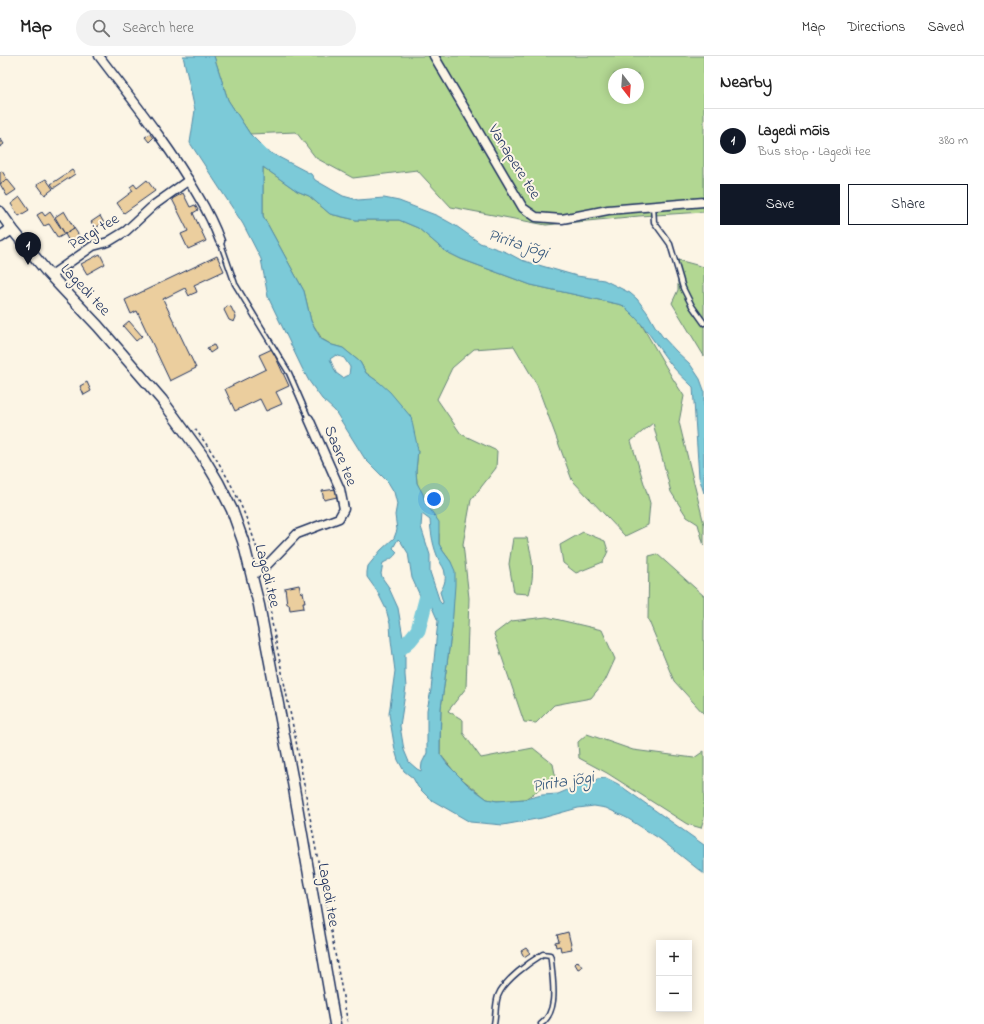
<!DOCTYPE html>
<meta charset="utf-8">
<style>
:root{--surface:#fff;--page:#f2f2f2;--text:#222;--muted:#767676;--line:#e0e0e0;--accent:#111827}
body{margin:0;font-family:"Indie Flower",sans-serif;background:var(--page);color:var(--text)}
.controls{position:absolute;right:12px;bottom:12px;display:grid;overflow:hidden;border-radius:0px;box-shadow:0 2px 10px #0003}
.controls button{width:36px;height:36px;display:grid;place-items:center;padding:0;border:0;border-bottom:1px solid var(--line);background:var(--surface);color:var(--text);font:20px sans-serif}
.compass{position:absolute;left:608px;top:12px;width:36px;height:36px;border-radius:50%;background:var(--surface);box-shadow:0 2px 10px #0003;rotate:163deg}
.you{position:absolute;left:434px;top:443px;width:14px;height:14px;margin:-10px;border:3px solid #fff;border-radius:50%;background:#1a73e8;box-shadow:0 0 0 6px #1a73e833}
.badge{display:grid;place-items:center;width:26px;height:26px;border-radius:50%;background:var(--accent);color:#fff;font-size:13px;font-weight:700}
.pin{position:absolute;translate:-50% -33px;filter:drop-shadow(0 1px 2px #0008)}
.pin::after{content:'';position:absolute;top:21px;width:14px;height:12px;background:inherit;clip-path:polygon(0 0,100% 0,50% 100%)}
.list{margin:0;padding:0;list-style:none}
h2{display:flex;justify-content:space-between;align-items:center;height:52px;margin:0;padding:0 16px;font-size:17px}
h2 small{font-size:13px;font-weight:400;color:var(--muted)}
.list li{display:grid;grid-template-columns:26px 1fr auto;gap:12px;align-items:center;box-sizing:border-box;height:64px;padding:0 16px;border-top:1px solid var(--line)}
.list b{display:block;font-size:15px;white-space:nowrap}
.list p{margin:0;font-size:13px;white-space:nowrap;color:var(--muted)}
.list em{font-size:13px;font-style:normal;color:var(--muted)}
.actions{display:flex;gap:8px;padding:12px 16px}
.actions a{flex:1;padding:9px 0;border:1px solid var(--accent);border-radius:0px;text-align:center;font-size:14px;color:var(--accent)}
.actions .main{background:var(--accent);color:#fff}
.icon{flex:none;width:22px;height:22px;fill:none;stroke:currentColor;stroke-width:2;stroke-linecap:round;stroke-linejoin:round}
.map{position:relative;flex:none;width:704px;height:968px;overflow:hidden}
header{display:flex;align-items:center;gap:24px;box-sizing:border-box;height:56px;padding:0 20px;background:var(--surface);border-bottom:1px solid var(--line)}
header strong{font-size:19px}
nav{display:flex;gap:22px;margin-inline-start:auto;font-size:14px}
.search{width:280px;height:36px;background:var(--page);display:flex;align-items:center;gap:10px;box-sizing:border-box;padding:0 14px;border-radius:22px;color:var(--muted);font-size:15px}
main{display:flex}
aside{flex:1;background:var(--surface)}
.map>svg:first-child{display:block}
.green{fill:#b2d792;stroke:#668378;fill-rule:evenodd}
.water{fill:#7bcad8;stroke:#558ca7;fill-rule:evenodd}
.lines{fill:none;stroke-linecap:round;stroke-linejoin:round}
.river{stroke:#7bcad8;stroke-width:15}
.building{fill:#ebce9e;stroke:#1b2f5e}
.service-casing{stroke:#1b2f5e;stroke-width:7}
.minor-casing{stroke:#1b2f5e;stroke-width:11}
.tertiary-casing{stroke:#1b2f5e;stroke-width:13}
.path{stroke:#1b2f5e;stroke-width:1.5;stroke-dasharray:3 3;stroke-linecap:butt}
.service{stroke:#fcf5e5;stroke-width:4}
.minor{stroke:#fcf5e5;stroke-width:8}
.tertiary{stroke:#fcf5e5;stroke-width:10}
.labels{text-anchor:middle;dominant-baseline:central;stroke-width:4;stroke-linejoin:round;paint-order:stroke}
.street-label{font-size:16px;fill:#1b2f5e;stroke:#fcf5e5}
.water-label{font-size:17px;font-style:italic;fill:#33567c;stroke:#fcf5e5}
</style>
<header>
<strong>Map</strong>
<div class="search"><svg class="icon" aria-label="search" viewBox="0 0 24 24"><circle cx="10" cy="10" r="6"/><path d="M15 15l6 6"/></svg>Search here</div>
<nav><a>Map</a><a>Directions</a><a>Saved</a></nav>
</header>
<main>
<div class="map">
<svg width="704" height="968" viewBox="0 0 704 968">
<rect width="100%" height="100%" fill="#fcf5e5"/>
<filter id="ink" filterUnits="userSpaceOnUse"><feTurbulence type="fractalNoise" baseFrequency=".025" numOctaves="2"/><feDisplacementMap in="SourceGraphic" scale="8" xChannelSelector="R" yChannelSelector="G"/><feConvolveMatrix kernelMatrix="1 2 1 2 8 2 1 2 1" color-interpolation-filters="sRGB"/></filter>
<g filter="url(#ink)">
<g class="green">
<path d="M 214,0 L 704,0 L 704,156 L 639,160 L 546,169 L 451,151 L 417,114 L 353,122 L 316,102 L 296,76 L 250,78 L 228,44 ZM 614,18 L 638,18 L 638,42 L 614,42 Z"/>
<polygon points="263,111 297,135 309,140 330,158 356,164 399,164 418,172 445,195 461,203 531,229 622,249 632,257 640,266 673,323 684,340 679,366 704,468 704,490 698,468 687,461 671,436 653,367 631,385 650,447 648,469 625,480 572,424 537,329 514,290 474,293 452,312 437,343 461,378 497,395 496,412 471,444 463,488 469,542 466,632 448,655 463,664 463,677 481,702 533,692 553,708 556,723 525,743 497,745 487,743 457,719 440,698 441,652 452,571 453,551 451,506 443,495 439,488 439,478 417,427 416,415 418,394 380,327 366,317 360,306 343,292 332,289 322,283 311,265 304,235 263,160"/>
<polygon points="678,204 704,211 704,300 672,247 678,234"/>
<polygon points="583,476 605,485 608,495 603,506 576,517 563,507 560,489"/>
<path d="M 513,482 L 527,482 C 533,503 535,517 529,538 L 514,537 L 509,508 Z"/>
<polygon points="657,498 704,540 704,658 674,625 648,563 649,500"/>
<polygon points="547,561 602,574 615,603 605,625 591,642 554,649 536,667 524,666 494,578 511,565"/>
<polygon points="587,678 633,694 694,702 704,695 704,762 701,772 687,768 607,717 579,702 578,686"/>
</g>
<path class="water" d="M 183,0 L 214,0 L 228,44 L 250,78 L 267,95 L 311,118 L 315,124 L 343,140 L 358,144 L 384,142 L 399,145 L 438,160 L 456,170 L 480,187 L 506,196 L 521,204 L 577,220 L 604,224 L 630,237 L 637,243 L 647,256 L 655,270 L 662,280 L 676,295 L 690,308 L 700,323 L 704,334 L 704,437 L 699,421 L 693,331 C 686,324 679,318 673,311 C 656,290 644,266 622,249 L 531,229 L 461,203 L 445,195 L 418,172 L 399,164 L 356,164 L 330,158 L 309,140 L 297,135 L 263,111 L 263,160 L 304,235 L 311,265 L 321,283 L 332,289 L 343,292 L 360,306 L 366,317 L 380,327 L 390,336 L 411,361 L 418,394 L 416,415 L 417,427 L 423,438 L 425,446 L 439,466 L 439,488 L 443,495 L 451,506 L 455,515 L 455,529 L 452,571 L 441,652 L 440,685 L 440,698 L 447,708 L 468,729 L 487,743 L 497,745 L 525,743 L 542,739 L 558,738 L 579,729 L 591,728 L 597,723 L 606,722 L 618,728 L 704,789 L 704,818 L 660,783 L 627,762 L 606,752 L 594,750 L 578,752 L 542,762 L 503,769 L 470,766 L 430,743 L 418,731 L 413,722 L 404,715 L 398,704 L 395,694 L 389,658 L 395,615 L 391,584 L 390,568 L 386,553 L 377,535 L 367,521 L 367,516 L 368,510 L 381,494 L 394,482 L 397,474 L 395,459 L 397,448 L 394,436 L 388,426 L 365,403 L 335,355 L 322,343 L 309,325 L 302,312 L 268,241 L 261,203 L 243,168 L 190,87 L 195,54 ZM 336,299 L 344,302 L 350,311 L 349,319 L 343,322 L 336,317 L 330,303 ZM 422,458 L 430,464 C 431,478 433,491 439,504 C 441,509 445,512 445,518 C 446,524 444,530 440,536 L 443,546 L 442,548 L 440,546 L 430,516 L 430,499 L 421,471 ZM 398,483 L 401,486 L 408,497 L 412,522 L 421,542 L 431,549 L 438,565 L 431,634 L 427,654 L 427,697 L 422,707 L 421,715 L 417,713 L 409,706 L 404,694 L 400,670 L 406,631 L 405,619 L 405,593 L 398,552 L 388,530 L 383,523 L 381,518 L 383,507 C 389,504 394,502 397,496 L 393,492 Z"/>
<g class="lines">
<polyline class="river" points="402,591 410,584 418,574 428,536"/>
</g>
<g class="building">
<polygon points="150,78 153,82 149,86 145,81"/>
<polygon points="0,82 4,88 0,91"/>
<polygon points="72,114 75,118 54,132 51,128"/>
<polygon points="2,115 7,123 0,128 0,116"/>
<polygon points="7,123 16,134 7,140 0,128"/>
<polygon points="46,123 53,133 45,139 37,128"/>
<polygon points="147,124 155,135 124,157 117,147 133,135 130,131 134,128 137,132"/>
<polygon points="183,137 190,151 195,149 198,154 193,157 206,185 188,193 181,178 188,175 172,143"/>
<polygon points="20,141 29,154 19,160 11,148"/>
<polygon points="64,155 74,172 65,178 55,161"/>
<polygon points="42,156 45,160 50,156 65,178 58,182 49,168 44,170 37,159"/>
<polygon points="100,160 104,167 95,172 91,166"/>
<polygon points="74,172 82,184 72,191 65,178"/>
<polygon points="100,198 105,208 87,218 81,208"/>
<polygon points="217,200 224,215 194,229 197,236 190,239 189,240 185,232 163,243 196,312 170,325 137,255 131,258 125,244"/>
<polygon points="227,250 231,251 236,261 234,266 229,264 224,254"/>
<polygon points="129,265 142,280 136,285 123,270"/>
<polygon points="214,289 216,293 210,297 207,292"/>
<polygon points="272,293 289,330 276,336 282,348 266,355 260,343 235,355 225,333 266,313 259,299"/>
<polygon points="87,326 91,335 84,339 80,330"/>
<polygon points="336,433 337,441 324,444 322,435"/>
<polygon points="299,529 301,537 303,536 305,546 303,546 304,552 290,554 289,548 287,548 285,532"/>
<polygon points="568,876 572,893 561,895 560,890 556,891 555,886 559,885 557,879"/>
<polygon points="526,892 530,897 524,901 521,895"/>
<polygon points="578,905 582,911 578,913 575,908"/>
</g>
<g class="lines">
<g class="service-casing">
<g id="service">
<polyline points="653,150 654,166 670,188 683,232 692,250 704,267"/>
<polyline points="220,185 235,228 289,317 309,363"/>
<path d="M 494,968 C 496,959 495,949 498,940 C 504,924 530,906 543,898 L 550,899 L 551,903 C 552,923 560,954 541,968"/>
</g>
</g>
<g class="minor-casing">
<g id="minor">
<path d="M 99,0 C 133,45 169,89 197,138 C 206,153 214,168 220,185"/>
<polyline points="434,0 523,152 536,161 562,163 608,154 704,146"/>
<polyline points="50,220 93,190 108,186 126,175 154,149 189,124"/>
<polyline points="253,519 268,508 297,478 339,462 344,453 340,433 309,363"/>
</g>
</g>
<g class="tertiary-casing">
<g id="tertiary">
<polyline points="0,156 12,173 47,216 98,270 162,344 202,399 218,426 232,454 243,485 259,549 292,721 335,968"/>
<polyline points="0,181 12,173"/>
</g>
</g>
<g class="path">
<path d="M 195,373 C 227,414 246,454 260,503"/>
<polyline points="264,520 271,558"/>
<polyline points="271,562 296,685 348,968"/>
</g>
<use href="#service" class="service"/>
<use href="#minor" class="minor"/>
<use href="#tertiary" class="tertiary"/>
</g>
</g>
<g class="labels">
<g class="street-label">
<text transform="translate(514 106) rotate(58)">Vanapere tee</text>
<text transform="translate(94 176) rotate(-31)">Pargi tee</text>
<text transform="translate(85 234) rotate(47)">Lagedi tee</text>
<text transform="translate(340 400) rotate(68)">Saare tee</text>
<text transform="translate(267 520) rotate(76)">Lagedi tee</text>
<text transform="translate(328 839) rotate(80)">Lagedi tee</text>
</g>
<g class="water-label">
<text transform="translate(518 188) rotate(18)">Pirita jõgi</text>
<text transform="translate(563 726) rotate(-9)">Pirita jõgi</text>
</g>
</g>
</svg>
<div class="controls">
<button>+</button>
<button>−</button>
</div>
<svg class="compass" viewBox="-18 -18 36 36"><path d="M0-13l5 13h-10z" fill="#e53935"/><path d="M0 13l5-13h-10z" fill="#767676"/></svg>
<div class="you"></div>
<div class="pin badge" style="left:28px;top:209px">1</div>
</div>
<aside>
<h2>Nearby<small></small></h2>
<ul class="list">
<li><span class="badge">1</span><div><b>Lagedi mõis</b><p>Bus stop · Lagedi tee</p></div><em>380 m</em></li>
</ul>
<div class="actions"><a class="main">Save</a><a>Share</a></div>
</aside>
</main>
